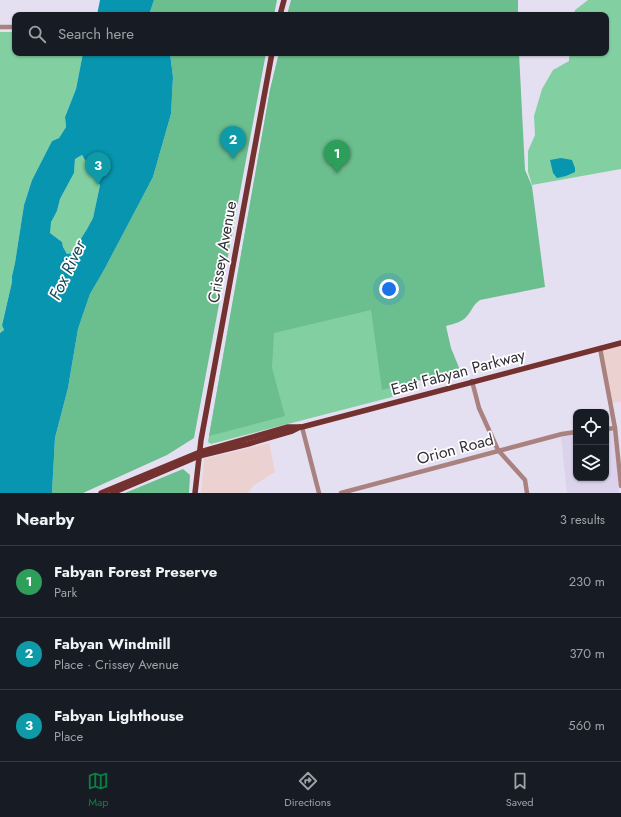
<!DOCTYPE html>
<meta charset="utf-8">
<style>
:root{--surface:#171b24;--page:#20242c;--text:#f1f3f6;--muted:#9ea1a6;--line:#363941;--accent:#0b8043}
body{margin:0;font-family:Jost,sans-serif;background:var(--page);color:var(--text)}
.controls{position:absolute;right:12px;bottom:12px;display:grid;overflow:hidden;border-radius:8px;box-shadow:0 1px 3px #0004}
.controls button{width:36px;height:36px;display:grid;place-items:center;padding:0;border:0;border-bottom:1px solid var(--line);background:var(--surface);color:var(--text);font:20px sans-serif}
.you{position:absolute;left:389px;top:289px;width:14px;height:14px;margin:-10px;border:3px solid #fff;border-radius:50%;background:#1a73e8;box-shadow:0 0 0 6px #1a73e833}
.badge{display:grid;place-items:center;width:26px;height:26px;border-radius:50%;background:var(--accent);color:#fff;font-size:13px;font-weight:700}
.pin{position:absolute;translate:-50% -33px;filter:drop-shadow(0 1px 2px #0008)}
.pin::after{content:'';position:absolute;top:21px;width:14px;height:12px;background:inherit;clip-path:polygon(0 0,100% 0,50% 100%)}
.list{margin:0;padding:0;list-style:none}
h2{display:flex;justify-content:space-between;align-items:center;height:52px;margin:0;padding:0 16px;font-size:17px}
h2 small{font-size:13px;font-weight:400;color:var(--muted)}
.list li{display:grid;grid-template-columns:26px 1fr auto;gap:12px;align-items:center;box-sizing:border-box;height:72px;padding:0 16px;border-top:1px solid var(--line)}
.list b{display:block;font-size:15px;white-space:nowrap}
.list p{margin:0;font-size:13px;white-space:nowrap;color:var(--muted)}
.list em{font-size:13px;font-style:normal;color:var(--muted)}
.icon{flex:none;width:22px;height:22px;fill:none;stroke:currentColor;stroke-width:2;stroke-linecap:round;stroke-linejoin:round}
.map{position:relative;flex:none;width:621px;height:493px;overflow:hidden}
.search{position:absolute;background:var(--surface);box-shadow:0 1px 3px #0004;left:12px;right:12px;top:12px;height:44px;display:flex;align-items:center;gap:10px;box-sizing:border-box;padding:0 14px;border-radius:8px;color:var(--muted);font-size:15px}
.sheet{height:268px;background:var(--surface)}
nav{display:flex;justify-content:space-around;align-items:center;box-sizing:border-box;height:56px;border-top:1px solid var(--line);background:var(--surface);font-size:11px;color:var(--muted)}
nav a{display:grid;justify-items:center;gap:2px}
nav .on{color:var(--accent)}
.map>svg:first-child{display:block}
.commercial{fill:#ecd1d1}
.built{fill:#dbd2ec}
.green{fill:#82d0a2}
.forest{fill:#6bbe8e}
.water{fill:#0895af;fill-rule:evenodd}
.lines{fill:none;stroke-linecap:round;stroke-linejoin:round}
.minor{stroke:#a9827f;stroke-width:4.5}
.major{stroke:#73322f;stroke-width:5.5}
.labels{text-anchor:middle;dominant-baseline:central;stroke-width:3.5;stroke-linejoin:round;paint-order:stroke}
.street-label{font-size:16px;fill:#323037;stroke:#fff}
.water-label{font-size:17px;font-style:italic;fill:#174854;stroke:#fff}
</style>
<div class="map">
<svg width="621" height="493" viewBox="0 0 621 493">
<rect width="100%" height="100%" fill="#e5dff2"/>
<g class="commercial">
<polygon points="621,344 621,402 611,403 601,348"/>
<polygon points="269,443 275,472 253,486 248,493 201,493 204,459"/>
</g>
<polygon class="built" points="614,430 619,493 567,493 561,436 576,434 576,478 606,478 606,431"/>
<g class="green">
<polygon points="588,0 621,0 621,169 532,185 528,172 528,151 535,135 534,116 542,89 553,70 569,61 569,53 606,53 606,15 574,15 575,10"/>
<polygon points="0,32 15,32 15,53 83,53 76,89 65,117 66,127 59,138 52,141 32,180 24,205 15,263 12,276 12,282 2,324 4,330 0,333"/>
<polygon points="279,53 401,263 396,396 211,444 208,442 270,90"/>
<polygon points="82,155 100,185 93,218 87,229 77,245 71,253 67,254 63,247 62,242 50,233 50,222 57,211 60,199 74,173 75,159"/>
</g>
<g class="forest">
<polygon points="154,0 277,0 274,15 171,15 168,13 167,15 149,15"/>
<polygon points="291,0 518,0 518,15 287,15"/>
<polygon points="170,53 266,53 194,438 167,455 83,493 52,493 55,438 68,388 78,329 90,294 104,270 153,177 171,114 173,77"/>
<path d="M 279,53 L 519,53 L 525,170 L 532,186 L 545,287 L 480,300 C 472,306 473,309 467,316 C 463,322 453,324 446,326 L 451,348 L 460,370 L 382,390 L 371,310 L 274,333 L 272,368 L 285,416 L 209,436 L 270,90 Z"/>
<polygon points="183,469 190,475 189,493 125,493"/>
</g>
<g class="water">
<polygon points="100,0 154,0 149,15 97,15"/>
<path d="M 83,53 L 170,53 L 173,77 L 171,114 L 153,177 L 104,270 L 90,294 L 78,329 L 68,388 L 55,438 L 52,493 L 0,493 L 0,333 L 4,330 L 2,325 L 12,282 L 12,276 L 15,263 L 24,205 L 32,180 L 52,141 L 59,138 L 66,127 L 65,117 L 76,89 ZM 82,155 L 100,185 L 93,218 L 87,229 L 77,245 L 71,253 L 67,254 L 63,247 L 62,242 L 50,233 L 51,222 L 57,211 L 60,199 L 74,173 L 75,159 Z"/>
<polygon points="561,158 572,160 575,168 575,172 566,176 557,178 553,173 550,160"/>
</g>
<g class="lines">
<g class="minor">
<polyline points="0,27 15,27"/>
<polyline points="600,348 615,428 621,486"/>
<polyline points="472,381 479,408 498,450 525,480 527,493"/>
<polyline points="302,427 319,493"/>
<polyline points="606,429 615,428"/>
<polyline points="341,493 562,434 576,432"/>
</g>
<g class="major">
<polyline points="280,15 284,0"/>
<polyline points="101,493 200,452 288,427 302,427 621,343"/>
<polyline points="112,493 199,456 248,444 292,431 300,427"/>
<polyline points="195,493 201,440 272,53"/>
</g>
</g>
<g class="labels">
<g class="street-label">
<text transform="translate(222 252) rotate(-80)">Crissey Avenue</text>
<text transform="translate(458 372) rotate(-15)">East Fabyan Parkway</text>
<text transform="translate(455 449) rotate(-15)">Orion Road</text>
</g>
<g class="water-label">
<text transform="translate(67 270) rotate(-65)">Fox River</text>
</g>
</g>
</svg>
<div class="controls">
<button><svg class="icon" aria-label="locate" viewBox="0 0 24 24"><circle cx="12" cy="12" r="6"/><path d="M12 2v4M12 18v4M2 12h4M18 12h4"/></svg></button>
<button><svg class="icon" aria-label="layers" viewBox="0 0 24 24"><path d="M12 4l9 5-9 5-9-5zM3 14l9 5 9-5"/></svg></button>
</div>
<div class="you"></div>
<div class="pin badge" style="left:337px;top:173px;background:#2e9e5b">1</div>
<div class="pin badge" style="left:233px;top:159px;background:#0f9aa8">2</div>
<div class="pin badge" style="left:98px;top:185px;background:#0f9aa8">3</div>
<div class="search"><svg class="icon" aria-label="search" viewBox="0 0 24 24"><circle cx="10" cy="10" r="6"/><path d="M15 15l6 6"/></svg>Search here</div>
</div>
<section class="sheet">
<h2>Nearby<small>3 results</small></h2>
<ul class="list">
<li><span class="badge" style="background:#2e9e5b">1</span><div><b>Fabyan Forest Preserve</b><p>Park</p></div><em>230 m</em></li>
<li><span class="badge" style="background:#0f9aa8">2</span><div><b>Fabyan Windmill</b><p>Place · Crissey Avenue</p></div><em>370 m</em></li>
<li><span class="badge" style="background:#0f9aa8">3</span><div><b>Fabyan Lighthouse</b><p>Place</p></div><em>560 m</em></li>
</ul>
</section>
<nav>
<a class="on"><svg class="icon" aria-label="map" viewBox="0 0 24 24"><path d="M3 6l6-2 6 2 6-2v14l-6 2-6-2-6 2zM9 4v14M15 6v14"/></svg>Map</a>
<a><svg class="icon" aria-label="directions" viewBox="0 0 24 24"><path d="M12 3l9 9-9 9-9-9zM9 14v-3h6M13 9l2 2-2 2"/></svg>Directions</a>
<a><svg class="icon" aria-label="saved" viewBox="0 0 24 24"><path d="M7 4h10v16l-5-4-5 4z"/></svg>Saved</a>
</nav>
